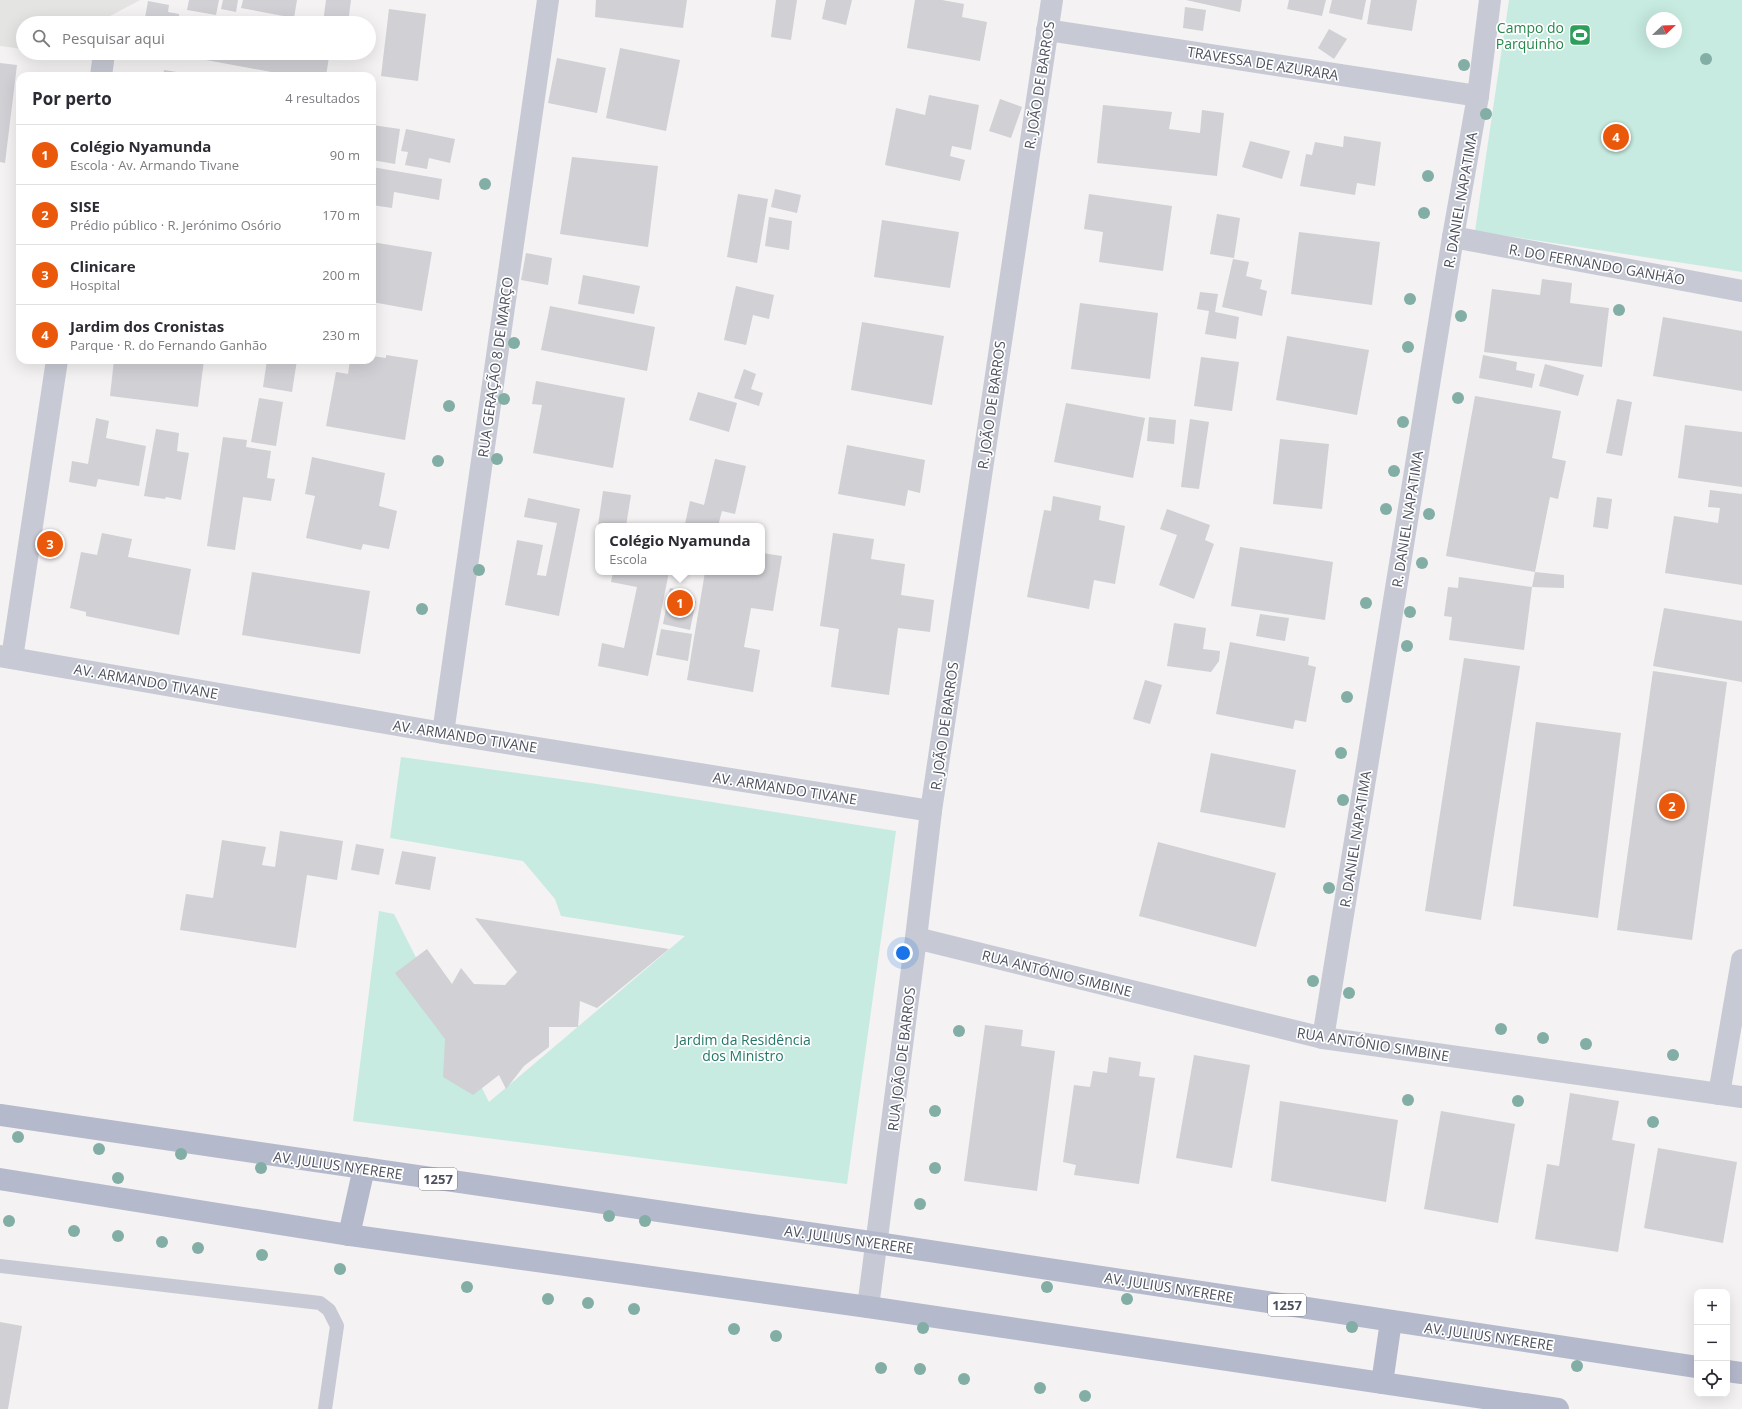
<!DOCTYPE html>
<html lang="pt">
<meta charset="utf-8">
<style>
:root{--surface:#fff;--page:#f2f2f3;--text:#2b2b33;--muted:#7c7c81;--line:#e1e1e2;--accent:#ea580c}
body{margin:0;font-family:"Open Sans",sans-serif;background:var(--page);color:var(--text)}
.controls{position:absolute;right:12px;bottom:12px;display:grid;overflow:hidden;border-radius:8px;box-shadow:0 4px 16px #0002}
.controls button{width:36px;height:36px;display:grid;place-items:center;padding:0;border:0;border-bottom:1px solid var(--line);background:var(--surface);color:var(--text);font:20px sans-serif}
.compass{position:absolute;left:1646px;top:12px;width:36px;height:36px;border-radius:50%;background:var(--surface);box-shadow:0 4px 16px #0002;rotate:67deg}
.you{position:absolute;left:903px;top:953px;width:14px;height:14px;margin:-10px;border:3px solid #fff;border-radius:50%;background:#1a73e8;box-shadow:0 0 0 6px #1a73e833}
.badge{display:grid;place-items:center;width:26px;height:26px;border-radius:50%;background:var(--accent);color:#fff;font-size:13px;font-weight:700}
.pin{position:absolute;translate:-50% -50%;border:2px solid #fff;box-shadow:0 1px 4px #0006}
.popup{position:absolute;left:595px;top:523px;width:170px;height:52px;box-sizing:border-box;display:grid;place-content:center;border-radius:8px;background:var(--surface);filter:drop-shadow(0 1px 3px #0005);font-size:13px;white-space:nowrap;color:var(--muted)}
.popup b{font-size:15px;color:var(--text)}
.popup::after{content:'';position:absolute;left:50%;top:100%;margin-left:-8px;border:8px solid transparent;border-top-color:var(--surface)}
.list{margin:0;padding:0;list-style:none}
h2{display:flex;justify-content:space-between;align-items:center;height:52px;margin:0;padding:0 16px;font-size:17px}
h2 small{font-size:13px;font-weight:400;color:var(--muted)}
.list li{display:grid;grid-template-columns:26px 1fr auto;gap:12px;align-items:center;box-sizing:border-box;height:60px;padding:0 16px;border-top:1px solid var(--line)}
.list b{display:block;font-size:15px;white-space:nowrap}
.list p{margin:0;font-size:13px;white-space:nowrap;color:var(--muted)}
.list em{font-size:13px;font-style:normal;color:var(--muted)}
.icon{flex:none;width:22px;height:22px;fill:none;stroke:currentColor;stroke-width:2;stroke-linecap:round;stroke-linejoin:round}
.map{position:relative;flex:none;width:1742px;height:1409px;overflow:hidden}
.search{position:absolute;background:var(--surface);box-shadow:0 4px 16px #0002;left:16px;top:16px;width:360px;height:44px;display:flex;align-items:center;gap:10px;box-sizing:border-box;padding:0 14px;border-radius:22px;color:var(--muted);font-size:15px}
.panel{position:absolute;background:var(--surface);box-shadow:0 4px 16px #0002;left:16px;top:72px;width:360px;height:292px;border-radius:12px}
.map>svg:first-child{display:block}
.education{fill:#e4e4e3}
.green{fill:#c7ebe0;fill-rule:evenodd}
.building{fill:#d0d0d5}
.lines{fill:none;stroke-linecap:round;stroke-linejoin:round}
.lane{stroke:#c7cad4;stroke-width:14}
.street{stroke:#c7cad4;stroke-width:22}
.primary{stroke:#b5b9cc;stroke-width:22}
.tree{fill:#82aea6}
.labels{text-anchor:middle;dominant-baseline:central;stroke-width:3.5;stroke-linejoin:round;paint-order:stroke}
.shield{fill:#fff;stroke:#82848e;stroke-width:1}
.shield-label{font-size:13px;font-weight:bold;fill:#4c4f5d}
.leisure-label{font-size:14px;fill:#27864d;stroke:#fff;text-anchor:end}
.street-label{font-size:14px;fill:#4c4f5d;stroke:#fff}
.park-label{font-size:14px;fill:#247768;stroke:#fff}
</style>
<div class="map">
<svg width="1742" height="1409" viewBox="0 0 1742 1409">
<rect width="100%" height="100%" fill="#f4f2f2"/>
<polygon class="education" points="0,0 140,0 97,23 23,23 23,49 0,46"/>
<g class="green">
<path d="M 1509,0 L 1742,0 L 1742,272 L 1475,231 ZM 1652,18 L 1676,18 L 1676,42 L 1652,42 Z"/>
<polygon points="401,757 597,784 896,831 847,1184 353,1121 379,911 394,914 489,1102 685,936 561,916 555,899 523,861 390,838"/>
</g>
<g class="building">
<polygon points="189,0 219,0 216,15 187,10"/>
<polygon points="223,0 238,0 236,12 221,9"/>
<polygon points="243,0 297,0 294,18 241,8"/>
<polygon points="326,0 351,0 348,23 323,23"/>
<polygon points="596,0 687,0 683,28 595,17"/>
<polygon points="776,0 797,0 791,40 771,37"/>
<polygon points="826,0 852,0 846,25 822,19"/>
<polygon points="915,0 942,0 964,4 962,17 987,22 980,61 907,48"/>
<polygon points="1186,0 1242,0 1240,12"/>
<polygon points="1289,0 1326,0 1322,16 1287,9"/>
<polygon points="1332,0 1366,0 1362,20 1329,13"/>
<polygon points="1371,0 1417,0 1412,31 1367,24"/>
<polygon points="148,1 169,5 168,12 179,14 179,20 193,23 144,23"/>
<polygon points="1185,7 1206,10 1203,31 1183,28"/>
<polygon points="389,9 426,14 418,81 381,76"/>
<polygon points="1329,29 1347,39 1334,59 1318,48"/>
<polygon points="620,48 680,60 666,131 606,118"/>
<polygon points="168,53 305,53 329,57 326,76 282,76 282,74"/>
<polygon points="557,58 606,68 597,113 548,103"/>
<polygon points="0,63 17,65 5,163 0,162"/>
<polygon points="164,70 196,75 196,76 163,76"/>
<polygon points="929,95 979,105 971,150 952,146 950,156 965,160 960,181 885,165 896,108 925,115"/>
<polygon points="1000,99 1022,107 1011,138 989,131"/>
<polygon points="1103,105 1172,112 1169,129 1200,133 1202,110 1224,113 1217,176 1097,163"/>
<polygon points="372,125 400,129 395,164 372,160"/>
<polygon points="406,129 455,139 450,163 429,158 427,169 405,165 408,152 401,151"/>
<polygon points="1344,136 1381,142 1375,186 1357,183 1355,195 1300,186 1306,154 1312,155 1315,142 1343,147"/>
<polygon points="1250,141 1290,151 1282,179 1242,167"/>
<polygon points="572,157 658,166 648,247 560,234"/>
<polygon points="372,167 442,179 439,200 394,192 392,208 372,205"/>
<polygon points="775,189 801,195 797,213 771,207"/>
<polygon points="738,194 768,199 757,263 727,257"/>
<polygon points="1089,194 1172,206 1163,271 1099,262 1103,232 1084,229"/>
<polygon points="1217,214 1240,218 1234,258 1210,254"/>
<polygon points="769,217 792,221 789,250 765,246"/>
<polygon points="882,220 959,232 950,288 874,277"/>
<polygon points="1299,232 1380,242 1372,305 1291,294"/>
<polygon points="372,242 432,252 422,311 372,302"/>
<polygon points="526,253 552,258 548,285 521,280"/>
<polygon points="1233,259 1249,262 1246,276 1262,280 1260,289 1267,291 1262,316 1222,307"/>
<polygon points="583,275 640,286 634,314 578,304"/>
<polygon points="1542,279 1572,283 1570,303 1609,308 1602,367 1484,352 1492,289 1540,295"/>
<polygon points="736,286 774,295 769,319 753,315 746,345 724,340"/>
<polygon points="1200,292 1218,294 1215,312 1239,317 1236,339 1205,334 1209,311 1197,309"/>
<polygon points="1080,303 1158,313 1150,379 1071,369"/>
<polygon points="550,306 655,327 647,371 541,350"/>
<polygon points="1663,317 1742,331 1742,391 1653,376"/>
<polygon points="862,322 944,336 932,405 851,390"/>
<polygon points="1287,336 1369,350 1357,415 1276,400"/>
<polygon points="386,355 418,360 405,440 326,426 336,372 348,374 350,360 372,360 372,356 386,358"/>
<polygon points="1483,355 1517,362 1516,370 1535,374 1532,388 1479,378"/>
<polygon points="1201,357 1239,362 1232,411 1194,406"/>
<polygon points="114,360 204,360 198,407 110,396"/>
<polygon points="267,360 297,360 292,392 263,387"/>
<polygon points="1545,364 1584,375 1578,396 1539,386"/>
<polygon points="744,369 756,374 751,389 763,393 759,406 734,398"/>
<polygon points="536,381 625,398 613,468 533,453 542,405 532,404"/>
<polygon points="698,392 737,403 729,432 689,420"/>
<polygon points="1475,396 1561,411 1552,458 1566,461 1558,499 1550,497 1535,572 1446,556"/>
<polygon points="259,398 283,402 276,446 251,442"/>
<polygon points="1617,399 1632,402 1622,456 1606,453"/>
<polygon points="1066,403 1145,418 1133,478 1054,462"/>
<polygon points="1149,417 1176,420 1174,444 1147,441"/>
<polygon points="96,418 109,421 106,438 146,446 139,486 98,479 96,487 69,482 72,461 88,464"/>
<polygon points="1190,419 1209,422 1199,489 1181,487"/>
<polygon points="1685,425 1742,432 1742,487 1678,478"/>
<polygon points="156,429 179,433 177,451 189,453 181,500 166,497 165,499 144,496"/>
<polygon points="223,437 247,440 246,447 271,451 267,478 275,479 271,501 243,497 235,550 207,546"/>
<polygon points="1280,439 1329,444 1322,509 1273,504"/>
<polygon points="847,445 925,460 920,493 908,490 905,506 838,494"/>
<polygon points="312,457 385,473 379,506 397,511 389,549 363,544 361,550 306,538 315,496 305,494"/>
<polygon points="715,459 746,466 735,514 722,511 718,526 694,526 685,524 690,501 704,505"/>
<polygon points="1710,490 1742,494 1742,585 1665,573 1674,516 1718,523 1720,508 1708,507"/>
<polygon points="603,491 631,495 626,526 598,526"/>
<polygon points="1053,496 1101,506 1099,520 1125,526 1115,584 1094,580 1089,609 1027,597 1044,510 1051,511"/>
<polygon points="1597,497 1612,499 1608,529 1593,527"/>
<polygon points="528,498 580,509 559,616 505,605 517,540 543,545 537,575 546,576 557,523 524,517"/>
<polygon points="1167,509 1210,525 1205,540 1214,544 1194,599 1159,585 1177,535 1160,529"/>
<polygon points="102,533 132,539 128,557 191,569 179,635 86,616 86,612 70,608 81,552 97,555"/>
<polygon points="833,533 874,539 871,559 905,564 901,595 934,600 930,632 898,628 889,695 831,687 839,629 820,626"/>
<polygon points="1240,547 1333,562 1325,620 1231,606"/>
<polygon points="762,553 782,556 773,611 751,608 744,647 760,650 753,692 687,680 705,572 762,572"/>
<polygon points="252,572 370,591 360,654 242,635"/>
<polygon points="613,572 669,572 648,676 598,666 602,643 624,648 637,587 611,582"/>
<polygon points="1535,572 1564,575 1564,588 1532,587"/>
<polygon points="1459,577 1532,587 1524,650 1449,640 1452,617 1444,616 1448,587 1458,588"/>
<polygon points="670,588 688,592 686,599 696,601 690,630 663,624"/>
<polygon points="1664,608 1742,621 1742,682 1653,666"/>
<polygon points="1260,614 1289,618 1285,641 1256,636"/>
<polygon points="1174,623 1206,628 1203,649 1220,651 1219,661 1211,672 1167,666"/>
<polygon points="661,629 692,634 688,661 656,655"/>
<polygon points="1230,642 1309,657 1308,665 1316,667 1306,722 1295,720 1293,729 1216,714"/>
<polygon points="1464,658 1520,666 1481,920 1425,911"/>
<polygon points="1653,671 1727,682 1692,940 1617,930"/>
<polygon points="1145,680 1162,685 1150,724 1133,719"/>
<polygon points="1536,722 1621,733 1598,918 1513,906"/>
<polygon points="1211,753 1296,770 1285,828 1200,812"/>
<polygon points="280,831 343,841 337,880 307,875 296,948 180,930 186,894 213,898 222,840 266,847 262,865 275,867"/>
<polygon points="1158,842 1276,873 1256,947 1139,916"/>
<polygon points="356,844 384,849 379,875 351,870"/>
<polygon points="402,851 436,857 430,890 395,884"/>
<polygon points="475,918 669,949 597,1008 580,1001 578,1027 549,1027 549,1047 524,1066 506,1089 499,1075 473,1095 443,1077 445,1039 395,973 427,949 452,984 461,968 474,984 505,985 517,972"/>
<polygon points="985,1025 1023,1030 1021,1046 1055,1051 1037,1191 964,1181"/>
<polygon points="1194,1055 1250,1065 1232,1168 1176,1158"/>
<polygon points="1109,1057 1141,1062 1139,1076 1155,1078 1139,1184 1074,1175 1076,1165 1063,1162 1074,1085 1090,1087 1093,1071 1107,1073"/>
<polygon points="1570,1093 1619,1101 1612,1140 1635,1144 1618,1252 1535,1239 1547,1164 1559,1166"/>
<polygon points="1280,1101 1398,1120 1386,1202 1271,1181"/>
<polygon points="1441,1111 1515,1124 1498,1223 1424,1209"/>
<polygon points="1658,1148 1737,1162 1723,1243 1644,1228"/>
<polygon points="0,1322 22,1326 8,1409 0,1409"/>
</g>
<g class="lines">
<polyline class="lane" points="0,1266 320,1303 329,1310 337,1326 325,1409"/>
<g class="street">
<polyline points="1047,30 1478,96"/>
<polyline points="101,76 104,53"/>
<polyline points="1453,237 1742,291"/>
<polyline points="0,656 443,733 931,811"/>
<polyline points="12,658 57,360"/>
<polyline points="443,733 548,0"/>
<polyline points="916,938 1323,1038 1742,1097"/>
<polyline points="1323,1038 1453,237 1478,96 1490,0"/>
<polyline points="1719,1094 1742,960"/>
<polyline points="868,1307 916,938 931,811 1052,0"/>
</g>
<g class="primary">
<polyline points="0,1115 877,1243 1697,1367"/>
<polyline points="0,1179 349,1235 868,1307 1558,1409"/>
<polyline points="349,1235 364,1168"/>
<polyline points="1727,1371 1742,1373"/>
<polyline points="1382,1383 1391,1321"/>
</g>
</g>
<g class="tree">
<circle cx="1706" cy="59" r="6"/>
<circle cx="1464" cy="65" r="6"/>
<circle cx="1486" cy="114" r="6"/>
<circle cx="1428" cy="176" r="6"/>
<circle cx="485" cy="184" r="6"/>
<circle cx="1424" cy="213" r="6"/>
<circle cx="1410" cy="299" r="6"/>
<circle cx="1619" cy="310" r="6"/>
<circle cx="1461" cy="316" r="6"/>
<circle cx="514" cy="343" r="6"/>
<circle cx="1408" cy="347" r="6"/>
<circle cx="1458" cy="398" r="6"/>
<circle cx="504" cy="399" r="6"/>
<circle cx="449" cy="406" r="6"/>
<circle cx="1403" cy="422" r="6"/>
<circle cx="497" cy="459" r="6"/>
<circle cx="438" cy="461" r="6"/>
<circle cx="1394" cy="471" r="6"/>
<circle cx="1386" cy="509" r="6"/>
<circle cx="1429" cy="514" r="6"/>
<circle cx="1422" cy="563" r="6"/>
<circle cx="479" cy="570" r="6"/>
<circle cx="1366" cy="603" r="6"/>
<circle cx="422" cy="609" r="6"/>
<circle cx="1410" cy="612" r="6"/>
<circle cx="1407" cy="646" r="6"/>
<circle cx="1347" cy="697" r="6"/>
<circle cx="1341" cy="753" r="6"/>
<circle cx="1343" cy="800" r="6"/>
<circle cx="1329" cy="888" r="6"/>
<circle cx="1313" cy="981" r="6"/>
<circle cx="1349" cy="993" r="6"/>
<circle cx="1501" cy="1029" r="6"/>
<circle cx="959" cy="1031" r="6"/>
<circle cx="1543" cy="1038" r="6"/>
<circle cx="1586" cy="1044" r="6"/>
<circle cx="1673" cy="1055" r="6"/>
<circle cx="1408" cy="1100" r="6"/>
<circle cx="1518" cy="1101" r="6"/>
<circle cx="935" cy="1111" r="6"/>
<circle cx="1653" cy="1122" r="6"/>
<circle cx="18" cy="1137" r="6"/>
<circle cx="99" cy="1149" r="6"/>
<circle cx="181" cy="1154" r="6"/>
<circle cx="261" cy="1168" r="6"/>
<circle cx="935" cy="1168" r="6"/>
<circle cx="118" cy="1178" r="6"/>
<circle cx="920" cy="1204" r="6"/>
<circle cx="609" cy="1216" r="6"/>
<circle cx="9" cy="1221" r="6"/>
<circle cx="645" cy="1221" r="6"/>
<circle cx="74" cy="1231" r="6"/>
<circle cx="118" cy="1236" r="6"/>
<circle cx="162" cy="1242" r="6"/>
<circle cx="198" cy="1248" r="6"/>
<circle cx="262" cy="1255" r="6"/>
<circle cx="340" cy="1269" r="6"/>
<circle cx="467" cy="1287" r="6"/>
<circle cx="1047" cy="1287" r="6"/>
<circle cx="548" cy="1299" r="6"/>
<circle cx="1127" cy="1299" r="6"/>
<circle cx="588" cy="1303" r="6"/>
<circle cx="634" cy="1309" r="6"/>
<circle cx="1352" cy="1327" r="6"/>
<circle cx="923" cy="1328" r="6"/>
<circle cx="734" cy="1329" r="6"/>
<circle cx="776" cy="1336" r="6"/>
<circle cx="1577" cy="1366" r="6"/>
<circle cx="881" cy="1368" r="6"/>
<circle cx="920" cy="1369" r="6"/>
<circle cx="964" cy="1379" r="6"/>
<circle cx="1040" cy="1388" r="6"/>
<circle cx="1085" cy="1396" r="6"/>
</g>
<defs>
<g id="stadium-square" transform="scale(1.15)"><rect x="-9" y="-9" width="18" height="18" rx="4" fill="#2e9e5b" stroke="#fff"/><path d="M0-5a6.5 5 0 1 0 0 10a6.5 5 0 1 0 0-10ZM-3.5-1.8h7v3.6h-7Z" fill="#fff"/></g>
</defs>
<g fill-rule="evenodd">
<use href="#stadium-square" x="1580" y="35"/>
</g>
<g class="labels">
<g class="shield">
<rect x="419" y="1168" width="38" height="22" rx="3"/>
<rect x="1268" y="1294" width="38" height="22" rx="3"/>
</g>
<g class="shield-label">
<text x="438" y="1179">1257</text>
<text x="1287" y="1305">1257</text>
</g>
<g class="leisure-label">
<text x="1564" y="27">Campo do<tspan x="1564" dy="16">Parquinho</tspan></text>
</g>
<g class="street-label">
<text transform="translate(1263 63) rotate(9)">TRAVESSA DE AZURARA</text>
<text transform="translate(1039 85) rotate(-81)">R. JOÃO DE BARROS</text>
<text transform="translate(1460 200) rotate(-80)">R. DANIEL NAPATIMA</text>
<text transform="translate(1597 264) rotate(10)">R. DO FERNANDO GANHÃO</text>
<text transform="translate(495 367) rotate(-82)">RUA GERAÇÃO 8 DE MARÇO</text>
<text transform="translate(991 405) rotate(-82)">R. JOÃO DE BARROS</text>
<text transform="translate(1407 519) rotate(-81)">R. DANIEL NAPATIMA</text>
<text transform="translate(146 681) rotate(10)">AV. ARMANDO TIVANE</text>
<text transform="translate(944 726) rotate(-82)">R. JOÃO DE BARROS</text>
<text transform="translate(465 736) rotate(9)">AV. ARMANDO TIVANE</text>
<text transform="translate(785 788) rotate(9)">AV. ARMANDO TIVANE</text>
<text transform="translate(1355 839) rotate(-81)">R. DANIEL NAPATIMA</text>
<text transform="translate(1057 973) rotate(14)">RUA ANTÓNIO SIMBINE</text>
<text transform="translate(1373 1044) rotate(9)">RUA ANTÓNIO SIMBINE</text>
<text transform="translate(901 1059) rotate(-83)">RUA JOÃO DE BARROS</text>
<text transform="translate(338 1165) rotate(8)">AV. JULIUS NYERERE</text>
<text transform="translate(849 1239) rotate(8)">AV. JULIUS NYERERE</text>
<text transform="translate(1169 1287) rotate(9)">AV. JULIUS NYERERE</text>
<text transform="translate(1489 1336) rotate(8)">AV. JULIUS NYERERE</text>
</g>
<g class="park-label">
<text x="743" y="1039">Jardim da Residência<tspan x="743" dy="16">dos Ministro</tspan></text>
</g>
</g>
</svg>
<div class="controls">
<button>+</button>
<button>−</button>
<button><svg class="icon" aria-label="locate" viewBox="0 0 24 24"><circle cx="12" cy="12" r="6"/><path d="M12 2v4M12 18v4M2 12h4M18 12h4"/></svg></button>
</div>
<svg class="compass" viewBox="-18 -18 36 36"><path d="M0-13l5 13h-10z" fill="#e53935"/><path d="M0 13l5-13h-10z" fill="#7c7c81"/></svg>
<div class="you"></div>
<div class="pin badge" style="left:680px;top:603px">1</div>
<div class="popup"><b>Colégio Nyamunda</b>Escola</div>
<div class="pin badge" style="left:1672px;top:806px">2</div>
<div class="pin badge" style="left:50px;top:544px">3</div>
<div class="pin badge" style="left:1616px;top:137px">4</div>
<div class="search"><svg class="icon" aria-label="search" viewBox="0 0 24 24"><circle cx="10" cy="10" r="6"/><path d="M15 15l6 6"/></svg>Pesquisar aqui</div>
<section class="panel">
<h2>Por perto<small>4 resultados</small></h2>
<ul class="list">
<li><span class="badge">1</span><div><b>Colégio Nyamunda</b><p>Escola · Av. Armando Tivane</p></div><em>90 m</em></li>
<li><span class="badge">2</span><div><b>SISE</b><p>Prédio público · R. Jerónimo Osório</p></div><em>170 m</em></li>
<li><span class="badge">3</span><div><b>Clinicare</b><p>Hospital</p></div><em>200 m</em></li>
<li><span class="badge">4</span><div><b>Jardim dos Cronistas</b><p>Parque · R. do Fernando Ganhão</p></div><em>230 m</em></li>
</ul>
</section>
</div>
